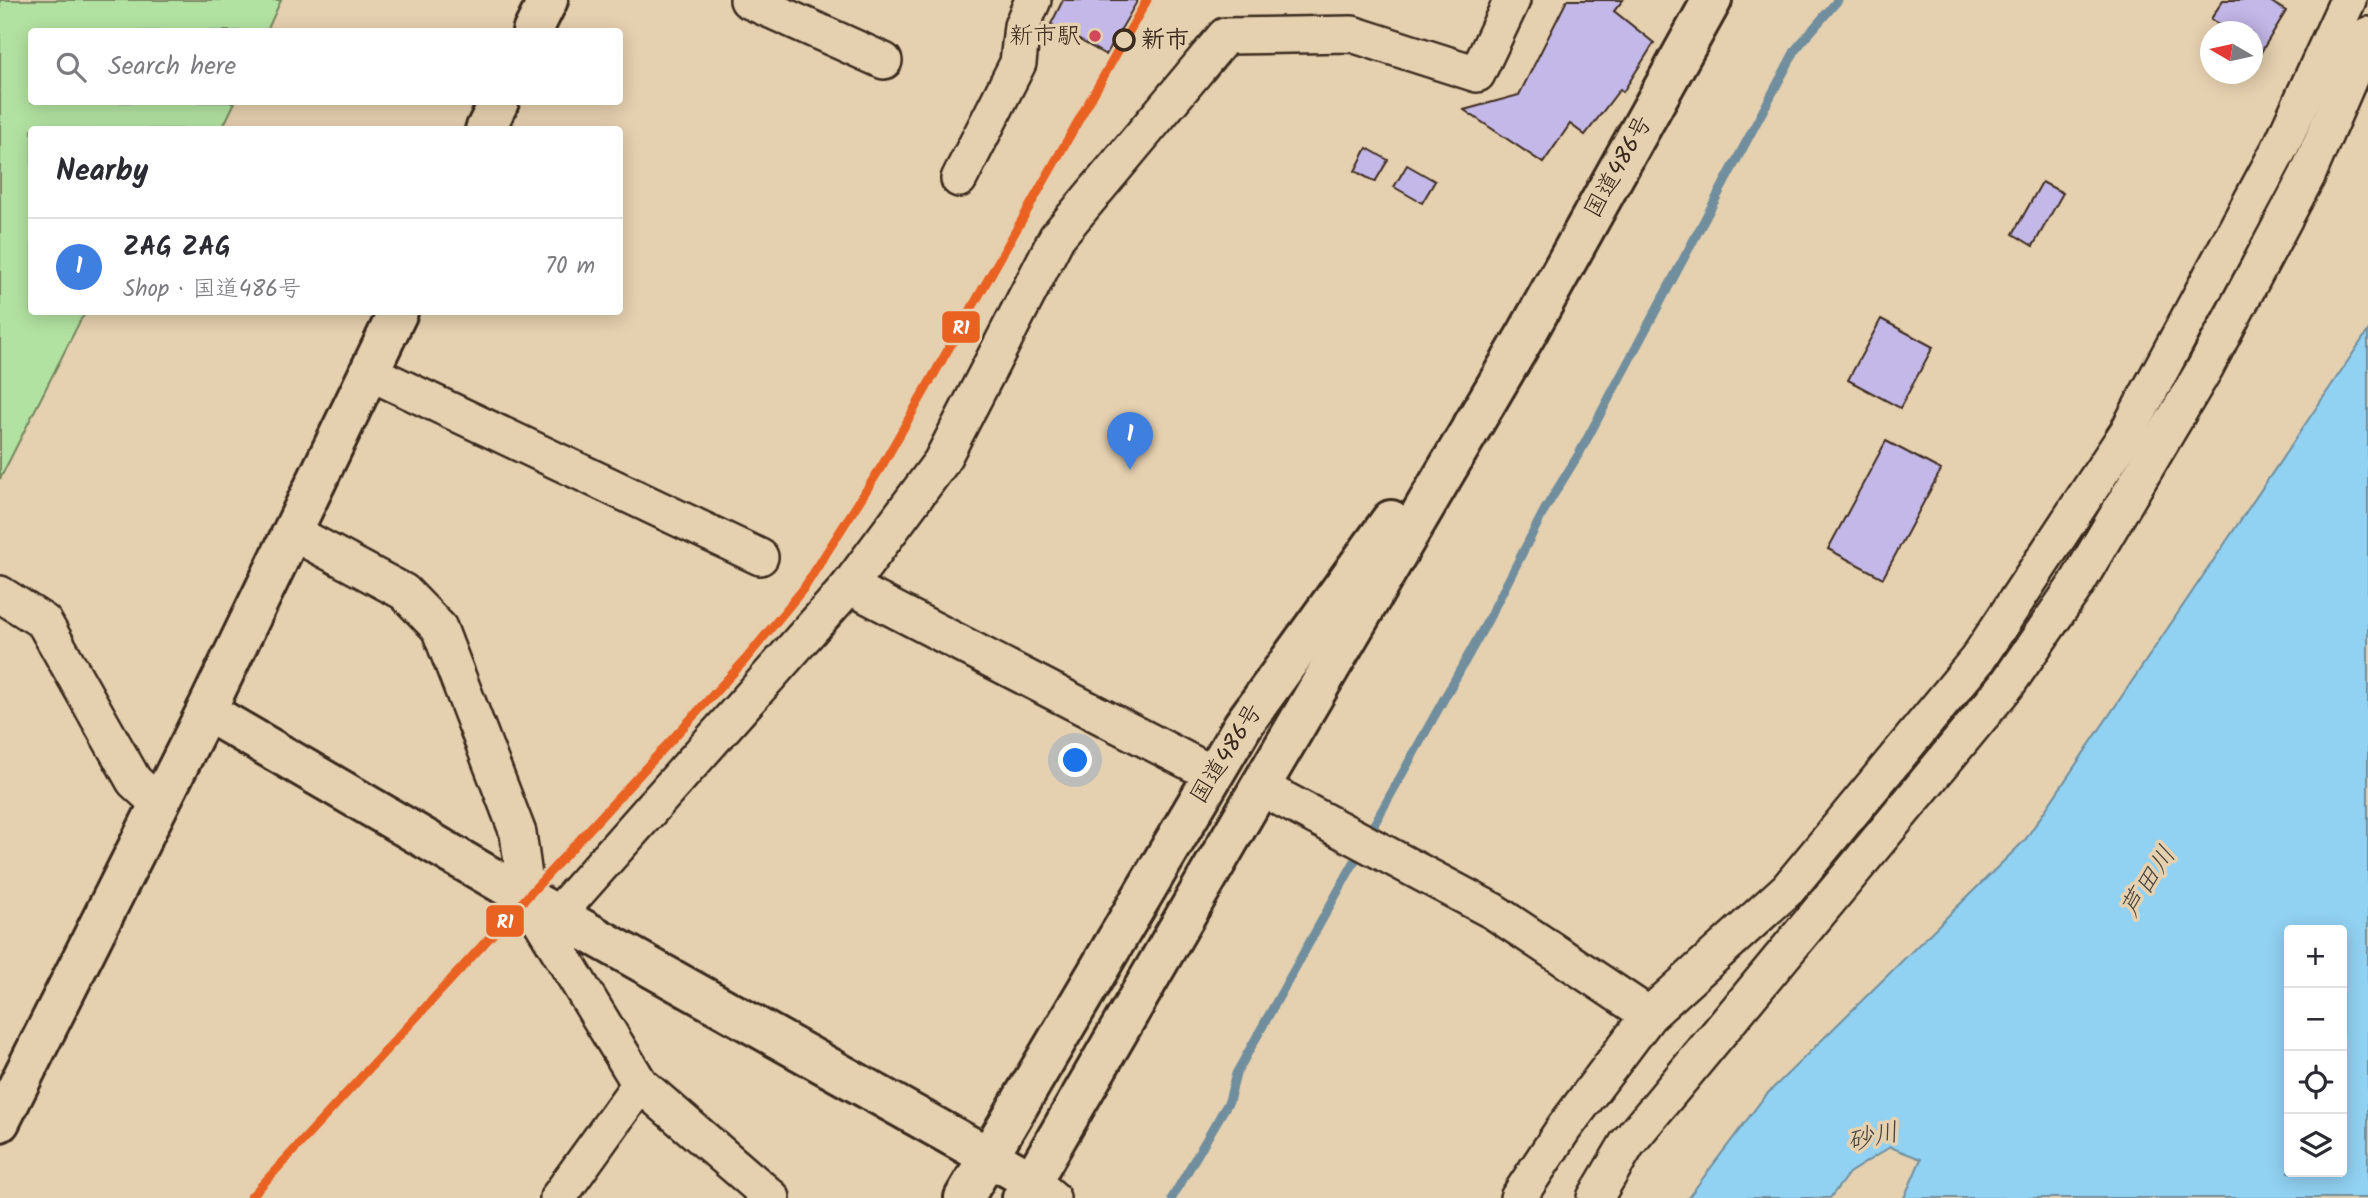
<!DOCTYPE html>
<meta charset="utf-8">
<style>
:root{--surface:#fff;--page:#f7f7f7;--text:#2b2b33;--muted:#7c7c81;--line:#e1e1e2;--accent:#b45309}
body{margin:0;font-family:Kalam,"Klee One",sans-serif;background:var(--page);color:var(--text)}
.controls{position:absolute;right:21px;bottom:21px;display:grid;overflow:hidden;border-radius:7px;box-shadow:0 4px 18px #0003}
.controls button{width:63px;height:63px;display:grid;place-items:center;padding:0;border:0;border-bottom:2px solid var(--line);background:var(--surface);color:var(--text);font:35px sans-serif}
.compass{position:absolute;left:2200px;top:21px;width:63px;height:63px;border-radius:50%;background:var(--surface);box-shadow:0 4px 18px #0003;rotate:279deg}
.you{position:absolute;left:1076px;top:761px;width:24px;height:24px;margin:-18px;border:5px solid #fff;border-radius:50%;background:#1a73e8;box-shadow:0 0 0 10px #1a73e833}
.badge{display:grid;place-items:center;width:46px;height:46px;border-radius:50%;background:var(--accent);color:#fff;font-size:23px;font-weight:700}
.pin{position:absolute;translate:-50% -58px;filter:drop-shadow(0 2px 4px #0008)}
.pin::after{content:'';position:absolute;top:37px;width:24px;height:21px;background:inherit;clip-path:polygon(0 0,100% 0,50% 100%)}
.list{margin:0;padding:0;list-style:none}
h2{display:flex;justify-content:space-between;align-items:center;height:91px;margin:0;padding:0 28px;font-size:30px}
h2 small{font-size:23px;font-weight:400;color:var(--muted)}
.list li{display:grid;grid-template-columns:46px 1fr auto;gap:21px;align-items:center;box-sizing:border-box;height:98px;padding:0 28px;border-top:2px solid var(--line)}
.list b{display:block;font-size:26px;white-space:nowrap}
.list p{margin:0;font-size:23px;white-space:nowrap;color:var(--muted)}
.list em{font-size:23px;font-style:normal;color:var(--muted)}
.icon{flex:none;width:38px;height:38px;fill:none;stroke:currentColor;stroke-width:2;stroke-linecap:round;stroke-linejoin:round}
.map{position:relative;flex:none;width:2368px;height:1198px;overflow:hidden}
.search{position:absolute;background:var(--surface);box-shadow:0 4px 18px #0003;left:28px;top:28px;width:595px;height:77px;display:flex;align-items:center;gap:18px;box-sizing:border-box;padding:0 24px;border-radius:7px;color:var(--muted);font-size:26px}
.panel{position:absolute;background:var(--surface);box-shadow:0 4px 18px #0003;left:28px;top:126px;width:595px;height:189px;border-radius:7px}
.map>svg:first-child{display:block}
.green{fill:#b2e2a1;stroke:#768660;stroke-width:2}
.water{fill:#91d1f2;stroke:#6f8e9d;stroke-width:2;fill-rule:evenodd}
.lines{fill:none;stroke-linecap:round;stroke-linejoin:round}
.stream{stroke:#6f8e9d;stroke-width:9}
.building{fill:#c4b8e9;stroke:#3b2a1e;stroke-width:2}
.street-casing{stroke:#3b2a1e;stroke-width:40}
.secondary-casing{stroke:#3b2a1e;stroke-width:44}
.highway-casing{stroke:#3b2a1e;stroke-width:44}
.street{stroke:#e5d0af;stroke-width:35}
.secondary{stroke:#e5d0af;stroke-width:38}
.highway{stroke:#e5d0af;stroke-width:38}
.rail-1-casing{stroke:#e5d0af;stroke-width:14}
.rail-1{stroke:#e96222;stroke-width:9}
.poi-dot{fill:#d1495b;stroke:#e5d0af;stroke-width:2.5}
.stop-dot{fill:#e5d0af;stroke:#3b2a1e;stroke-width:3.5}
.labels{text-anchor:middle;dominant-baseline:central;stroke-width:7;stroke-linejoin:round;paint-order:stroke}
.poi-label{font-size:24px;fill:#3b2a1e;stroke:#e5d0af;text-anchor:end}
.stop-label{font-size:24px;font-weight:bold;fill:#3b2a1e;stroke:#e5d0af;text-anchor:start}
.street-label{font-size:24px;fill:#3b2a1e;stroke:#e5d0af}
.water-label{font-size:26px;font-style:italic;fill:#48433e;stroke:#e5d0af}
.line-badge{stroke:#e5d0af;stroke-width:2.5}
.badge-label{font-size:19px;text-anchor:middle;font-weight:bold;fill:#fff}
</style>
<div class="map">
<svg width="2368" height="1198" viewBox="0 0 2368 1198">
<rect width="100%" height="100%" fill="#e5d0af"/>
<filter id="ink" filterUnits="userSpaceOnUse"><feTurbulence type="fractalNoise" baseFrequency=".0143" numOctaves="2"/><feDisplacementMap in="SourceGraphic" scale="14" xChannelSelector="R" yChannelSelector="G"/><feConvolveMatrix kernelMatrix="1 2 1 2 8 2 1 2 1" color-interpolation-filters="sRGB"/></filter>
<g filter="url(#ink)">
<polygon class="green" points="0,0 281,0 267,31 32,32 32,102 235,102 222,129 32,130 32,312 87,312 81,319 0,479"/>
<path class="water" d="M 2368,331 L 2368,1198 L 1904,1198 L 1921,1159 L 1890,1147 L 1849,1173 L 1830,1198 L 1688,1198 L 1765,1096 L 2025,840 ZM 2289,930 L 2342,930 L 2342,1172 L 2289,1172 Z"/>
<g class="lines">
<g class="stream">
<polyline points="1367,837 1488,620 1545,509 1580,452 1796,49 1838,0"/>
<polyline points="1172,1198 1229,1101 1236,1074 1361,850"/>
</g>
</g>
<g class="building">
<polygon points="1063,0 1138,0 1106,55 1051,24"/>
<polygon points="1567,0 1623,0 1614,11 1654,43 1623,92 1620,89 1585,135 1570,124 1543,163 1464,110 1519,95"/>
<polygon points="2223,0 2268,0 2286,11 2252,67 2252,32 2233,32 2211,19"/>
<polygon points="1367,148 1388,160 1375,182 1355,171"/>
<polygon points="1407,165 1435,181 1422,203 1394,187"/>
<polygon points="2042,182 2063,193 2033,246 2013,234"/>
<polygon points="1881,319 1933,347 1900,408 1848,380"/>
<polygon points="1886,441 1941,470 1883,578 1828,549"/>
</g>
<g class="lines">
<g class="street-casing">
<g id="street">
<polyline points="748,0 884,61"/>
<polyline points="959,179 1018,63 1022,26 1033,0"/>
<polyline points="369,372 760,557"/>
<polyline points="292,532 404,592 439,628 518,833 527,898 640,1084 772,1198"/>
<polyline points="849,586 1213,774"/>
<polyline points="0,594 44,622 134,781 159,804"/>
<polyline points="1260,787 1493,911 1649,1015"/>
<polyline points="557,915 849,586 941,462 1057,237 1225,36 1352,34 1477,74 1512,0"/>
<polyline points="1032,1181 1052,1198"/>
<polyline points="558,1198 640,1084"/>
<polyline points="1518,1198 1564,1128 1649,1015 1788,889 1977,660 2127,433 2282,144 2348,0"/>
<polyline points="1595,1198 1627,1144 2006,686 2076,585 2205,368 2307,176 2368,35"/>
</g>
</g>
<g class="secondary-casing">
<g id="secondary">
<polyline points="532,32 548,0"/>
<polyline points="485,130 499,102"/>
<polyline points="206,711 527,898 1032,1181"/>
<polyline points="0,1122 206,711 398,312"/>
</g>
</g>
<g class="highway-casing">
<g id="highway">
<polyline points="964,1198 1243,725 1391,520"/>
<polyline points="1022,1198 1260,787 1526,335 1712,0"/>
</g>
</g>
<use href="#street" class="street"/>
<use href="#secondary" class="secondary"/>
<use href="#highway" class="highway"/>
<g class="rail-1-casing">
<polyline id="rail-1" points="250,1198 745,660 804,588 883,464 1147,0"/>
</g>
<use href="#rail-1" class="rail-1"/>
</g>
</g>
<circle class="poi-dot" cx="1095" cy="36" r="7"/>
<circle class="stop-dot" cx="1124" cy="40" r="10"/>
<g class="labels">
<g class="poi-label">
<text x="1081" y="36">新市駅</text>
</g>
<g class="stop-label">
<text x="1141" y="40">新市</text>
</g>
<g class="street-label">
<text transform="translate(1619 167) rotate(-61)">国道486号</text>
<text transform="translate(1227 754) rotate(-58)">国道486号</text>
</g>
<g class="water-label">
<text transform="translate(2149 882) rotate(-57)">芦田川</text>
<text transform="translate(1873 1138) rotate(-12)">砂川</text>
</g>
</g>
<g class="line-badge">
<rect x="941" y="310" width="40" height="34" rx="7" fill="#e96222"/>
<rect x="485" y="904" width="40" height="34" rx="7" fill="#e96222"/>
</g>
<g class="badge-label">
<text x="961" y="334">R1</text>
<text x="505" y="928">R1</text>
</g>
</svg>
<div class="controls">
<button>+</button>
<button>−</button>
<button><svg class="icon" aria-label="locate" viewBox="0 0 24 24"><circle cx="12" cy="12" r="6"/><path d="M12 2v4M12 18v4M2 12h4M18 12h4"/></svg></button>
<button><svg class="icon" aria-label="layers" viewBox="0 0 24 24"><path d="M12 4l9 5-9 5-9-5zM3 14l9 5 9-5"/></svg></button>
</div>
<svg class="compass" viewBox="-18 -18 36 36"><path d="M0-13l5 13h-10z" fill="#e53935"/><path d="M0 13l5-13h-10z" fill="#7c7c81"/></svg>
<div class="you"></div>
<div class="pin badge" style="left:1130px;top:470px;background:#3f7fe0">1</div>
<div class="search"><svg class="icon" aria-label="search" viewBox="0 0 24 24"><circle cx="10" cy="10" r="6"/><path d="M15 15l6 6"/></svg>Search here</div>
<section class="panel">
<h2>Nearby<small></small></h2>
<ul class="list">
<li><span class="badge" style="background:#3f7fe0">1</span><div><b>ZAG ZAG</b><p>Shop · 国道486号</p></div><em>70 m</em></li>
</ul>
</section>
</div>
